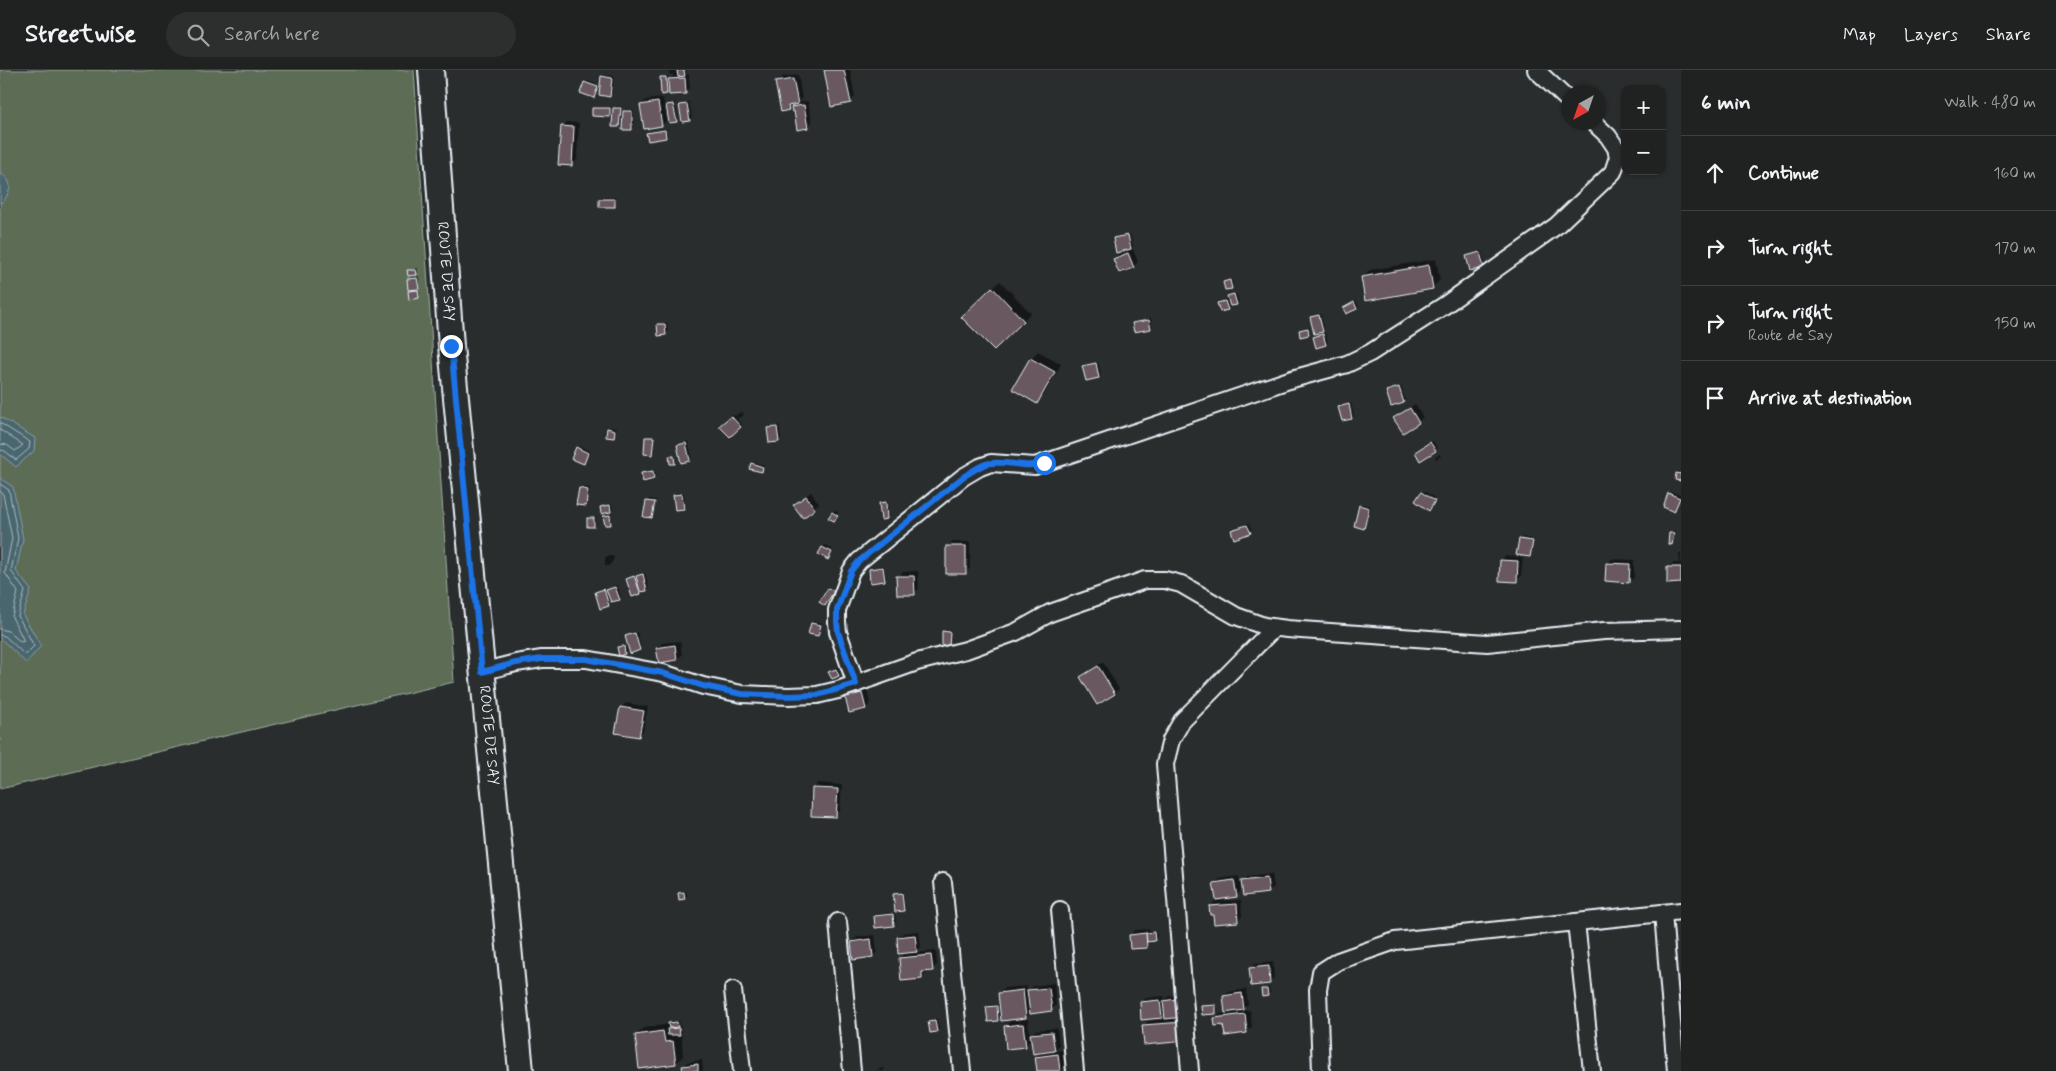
<!DOCTYPE html>
<meta charset="utf-8">
<style>
:root{--surface:#202222;--page:#2d2f2f;--text:#f1f3f6;--muted:#a2a4a5;--line:#3d3f40}
body{margin:0;font-family:Mynerve,sans-serif;background:var(--page);color:var(--text)}
.controls{position:absolute;right:15px;top:15px;display:grid;overflow:hidden;border-radius:10px;box-shadow:0 1px 4px #0004}
.controls button{width:45px;height:45px;display:grid;place-items:center;padding:0;border:0;border-bottom:1px solid var(--line);background:var(--surface);color:var(--text);font:25px sans-serif}
.compass{position:absolute;left:1561px;top:15px;width:45px;height:45px;border-radius:50%;background:var(--surface);box-shadow:0 1px 4px #0004;rotate:220deg}
.stop{position:absolute;width:15px;height:15px;margin:-11px;border:4px solid #1a73e8;border-radius:50%;background:#fff}
.stop.end{background:#1a73e8;border-color:#fff;box-shadow:0 1px 5px #0008}
.list{margin:0;padding:0;list-style:none}
h2{display:flex;justify-content:space-between;align-items:center;height:65px;margin:0;padding:0 20px;font-size:21px}
h2 small{font-size:16px;font-weight:400;color:var(--muted)}
.list li{display:grid;grid-template-columns:32px 1fr auto;gap:15px;align-items:center;box-sizing:border-box;height:75px;padding:0 20px;border-top:1px solid var(--line)}
.list b{display:block;font-size:19px;white-space:nowrap}
.list p{margin:0;font-size:16px;white-space:nowrap;color:var(--muted)}
.list em{font-size:16px;font-style:normal;color:var(--muted)}
.icon{flex:none;width:28px;height:28px;fill:none;stroke:currentColor;stroke-width:2;stroke-linecap:round;stroke-linejoin:round}
.map{position:relative;flex:none;width:1681px;height:1001px;overflow:hidden}
header{display:flex;align-items:center;gap:30px;box-sizing:border-box;height:70px;padding:0 25px;background:var(--surface);border-bottom:1px solid var(--line)}
header strong{font-size:24px}
nav{display:flex;gap:28px;margin-inline-start:auto;font-size:18px}
.search{width:350px;height:45px;background:var(--page);display:flex;align-items:center;gap:12px;box-sizing:border-box;padding:0 18px;border-radius:28px;color:var(--muted);font-size:19px}
main{display:flex}
aside{flex:1;background:var(--surface)}
.map>svg:first-child{display:block}
.green{fill:#5d6c54;stroke:#a2aea6}
.water{fill:#4a666e;stroke:#899ea5}
.shadow{fill:#0007}
.lines{fill:none;stroke-linecap:round;stroke-linejoin:round}
.shore{stroke:#a9b9c1;stroke-width:1}
.building{fill:#6a5860;stroke:#e8f1f8}
.minor-casing{stroke:#e8f1f8;stroke-width:20}
.secondary-casing{stroke:#e8f1f8;stroke-width:28}
.minor{stroke:#2a2d2e;stroke-width:16}
.secondary{stroke:#2a2d2e;stroke-width:24}
.route{stroke:#1a73e8;stroke-width:6}
.labels{text-anchor:middle;dominant-baseline:central;stroke-width:5;stroke-linejoin:round;paint-order:stroke}
.street-label{font-size:15px;fill:#e8f1f8;stroke:#2a2d2e}
</style>
<header>
<strong>Streetwise</strong>
<div class="search"><svg class="icon" aria-label="search" viewBox="0 0 24 24"><circle cx="10" cy="10" r="6"/><path d="M15 15l6 6"/></svg>Search here</div>
<nav><a>Map</a><a>Layers</a><a>Share</a></nav>
</header>
<main>
<div class="map">
<svg width="1681" height="1001" viewBox="0 0 1681 1001">
<rect width="100%" height="100%" fill="#2a2d2e"/>
<filter id="ink" filterUnits="userSpaceOnUse"><feTurbulence type="fractalNoise" baseFrequency=".02" numOctaves="2"/><feDisplacementMap in="SourceGraphic" scale="10" xChannelSelector="R" yChannelSelector="G"/><feConvolveMatrix kernelMatrix="1 2 1 2 8 2 1 2 1" color-interpolation-filters="sRGB"/></filter>
<g filter="url(#ink)">
<polygon class="green" points="0,0 414,0 454,612 0,719"/>
<g class="water">
<path d="M 0,102 C 13,113 12,117 4,131 L 0,133 Z"/>
<polygon points="0,347 35,368 34,381 16,397 0,384"/>
<polygon points="0,408 13,417 23,469 16,501 31,520 23,545 41,576 26,593 0,568"/>
</g>
<g class="shadow">
<polygon points="669,0 676,0 676,4 679,4 678,0 686,0 687,4 689,4 690,18 685,23 670,19 666,23 661,8 668,6 668,11 674,5 670,5"/>
<polygon points="825,0 850,0 855,27 850,32"/>
<polygon points="604,5 614,6 612,23 610,25 602,7"/>
<polygon points="798,5 802,28 797,33 808,31 812,52 807,57 795,40 793,40 792,36 789,39 777,12 782,7"/>
<polygon points="587,11 599,15 594,26 585,13"/>
<polygon points="663,28 667,50 662,55 645,57 641,35 646,30"/>
<polygon points="689,32 692,47 690,49 681,35"/>
<polygon points="675,33 678,49 676,51 667,36"/>
<polygon points="617,36 622,37 621,54 619,56 615,38"/>
<polygon points="595,37 611,37 611,43 609,45 593,39"/>
<polygon points="626,39 634,40 634,57 632,59 624,41"/>
<polygon points="567,52 579,53 577,90 572,95 562,57"/>
<polygon points="666,59 667,65 665,67 648,63 650,61"/>
<polygon points="602,127 616,127 616,134 614,136 600,129"/>
<polygon points="1130,164 1133,176 1131,178 1114,169"/>
<polygon points="1133,179 1138,192 1133,197 1115,189 1119,184"/>
<polygon points="1482,181 1485,195 1483,197 1467,186"/>
<polygon points="1436,189 1440,210 1432,218 1362,208 1370,200"/>
<polygon points="418,198 418,202 414,207 419,206 420,216 417,219 419,219 420,225 418,227 409,222 412,218 408,209 413,205 408,201"/>
<polygon points="1232,209 1233,216 1231,218 1224,212"/>
<polygon points="1000,211 1031,243 994,279 963,247"/>
<polygon points="1236,223 1239,231 1231,235 1229,226"/>
<polygon points="1227,229 1229,237 1227,239 1218,233"/>
<polygon points="1356,231 1359,236 1346,243 1344,238"/>
<polygon points="1321,244 1324,259 1322,261 1311,248"/>
<polygon points="1151,248 1152,255 1150,258 1133,254"/>
<polygon points="667,252 668,262 666,264 658,255"/>
<polygon points="1309,257 1310,262 1308,264 1300,260"/>
<polygon points="1325,263 1328,272 1317,276 1314,268"/>
<polygon points="1038,281 1061,294 1044,325 1037,332 1013,319 1031,288"/>
<polygon points="1098,292 1101,305 1099,307 1084,297"/>
<polygon points="1401,316 1405,330 1403,332 1387,321"/>
<polygon points="1351,333 1354,346 1352,348 1340,337"/>
<polygon points="1415,334 1423,347 1418,352 1395,348"/>
<polygon points="742,341 744,345 737,349 742,354 730,366 721,356 733,345 735,346"/>
<polygon points="779,355 781,368 778,370 768,358"/>
<polygon points="610,357 617,358 614,367 608,359"/>
<polygon points="688,371 692,387 682,391 678,375"/>
<polygon points="1433,371 1437,378 1435,380 1418,380"/>
<polygon points="579,376 590,381 584,392 577,378"/>
<polygon points="1440,384 1441,386 1436,389 1435,387"/>
<polygon points="754,392 764,395 763,399 761,401 752,394"/>
<polygon points="654,400 656,406 654,408 642,404"/>
<polygon points="582,417 590,418 585,435 580,419"/>
<polygon points="1424,421 1436,429 1431,437 1417,431"/>
<polygon points="811,422 819,433 803,447 799,431"/>
<polygon points="1671,422 1681,425 1674,440 1669,424"/>
<polygon points="677,423 684,423 685,436 683,438 675,425"/>
<polygon points="649,429 656,430 652,447 647,431"/>
<polygon points="883,431 887,431 889,446 887,448 881,433"/>
<polygon points="612,434 613,439 611,441 602,437"/>
<polygon points="1362,434 1371,436 1364,457 1360,436"/>
<polygon points="834,440 839,443 835,448 832,442"/>
<polygon points="607,444 611,444 612,451 610,453 605,446"/>
<polygon points="590,447 596,447 596,454 594,456 588,449"/>
<polygon points="1249,453 1252,460 1250,462 1233,460"/>
<polygon points="1672,461 1675,461 1672,474 1670,463"/>
<polygon points="1523,467 1534,470 1529,486 1520,469"/>
<polygon points="952,472 970,472 970,498 966,503 948,476"/>
<polygon points="825,475 833,480 828,488 823,477"/>
<polygon points="1681,483 1681,512 1668,498 1673,493 1680,493 1679,485"/>
<polygon points="607,486 613,486 614,489 609,496 605,496 605,488"/>
<polygon points="1506,486 1523,487 1521,506 1516,511 1501,490"/>
<polygon points="1612,489 1634,490 1634,507 1629,512 1607,493"/>
<polygon points="884,496 886,508 884,510 870,500 872,498"/>
<polygon points="918,501 919,519 914,523 898,507 903,502"/>
<polygon points="645,503 649,518 640,523 628,509"/>
<polygon points="617,515 621,527 610,531 608,535 597,522 606,518 607,521"/>
<polygon points="814,551 822,553 817,565 812,553"/>
<polygon points="946,560 951,560 950,574 948,577 944,562"/>
<polygon points="637,562 641,577 639,579 626,566"/>
<polygon points="680,571 682,585 677,589 658,578 662,573"/>
<polygon points="625,575 627,581 625,583 618,578"/>
<polygon points="1103,592 1119,619 1114,623 1081,607"/>
<polygon points="838,597 840,603 838,605 830,602"/>
<polygon points="867,619 870,634 866,638 846,627 851,622"/>
<polygon points="626,633 648,637 643,661 638,666 622,637"/>
<polygon points="818,713 842,715 840,741 835,746 814,718"/>
<polygon points="1272,804 1274,817 1269,821 1244,825 1243,819 1236,826 1214,814 1219,809 1239,806 1240,814 1247,807"/>
<polygon points="681,821 686,821 687,826 685,828 680,828 679,823"/>
<polygon points="903,821 905,838 903,840 894,824"/>
<polygon points="1241,830 1242,846 1237,851 1214,844 1211,836 1215,831"/>
<polygon points="895,843 896,853 894,855 875,846 877,844"/>
<polygon points="1150,859 1150,862 1156,861 1157,868 1151,871 1147,877 1130,865 1135,860"/>
<polygon points="919,861 921,877 915,883 936,881 937,895 932,899 926,900 926,903 922,908 900,888 906,882 898,867 903,863"/>
<polygon points="875,865 877,882 873,886 852,872 857,867"/>
<polygon points="1273,892 1274,908 1270,913 1251,899 1255,894"/>
<polygon points="1054,913 1056,935 1051,940 1030,943 1026,947 1002,946 998,949 988,938 990,936 1000,934 999,923 1004,918 1027,916 1028,921 1033,916"/>
<polygon points="1269,917 1270,923 1268,925 1262,920"/>
<polygon points="1246,919 1248,934 1242,941 1250,940 1252,957 1247,961 1226,964 1224,954 1215,948 1220,944 1226,943 1224,926 1229,922"/>
<polygon points="1186,924 1190,965 1143,956 1148,951 1166,949 1165,942 1161,946 1141,933 1146,928 1164,926 1165,930 1169,926"/>
<polygon points="1217,934 1218,941 1216,943 1202,937 1204,935"/>
<polygon points="937,948 939,959 931,961 930,951"/>
<polygon points="1028,949 1030,967 1036,960 1057,958 1059,975 1054,981 1062,980 1064,997 1060,1001 1038,1001 1036,987 1041,982 1032,969 1025,976 1005,956 1010,951"/>
<polygon points="672,951 679,951 680,956 681,956 683,986 676,993 636,965 644,958 670,954"/>
<polygon points="702,990 703,1001 684,1001 683,997 688,992"/>
<polygon points="884,998 884,1001 877,1001 879,999"/>
</g>
<g class="lines">
<g class="shore">
<polyline points="0,353 30,372 29,379 16,390 5,381 0,380"/>
<polyline points="0,360 23,375 15,381 7,375 0,374"/>
<polyline points="0,414 9,420 18,468 11,501 25,521 18,546 34,576 25,585 5,566 0,565"/>
<polyline points="0,421 3,424 12,468 5,503 18,522 12,547 24,571 21,572 8,561 0,559"/>
</g>
</g>
<g class="building">
<polygon points="677,0 684,0 685,6 678,7"/>
<polygon points="824,0 844,0 851,33 831,37"/>
<polygon points="601,6 612,8 610,27 599,25"/>
<polygon points="660,7 666,7 667,24 661,25"/>
<polygon points="685,8 686,24 669,25 668,9"/>
<polygon points="793,9 798,34 788,36 789,40 781,42 775,12"/>
<polygon points="584,12 598,17 594,28 580,23"/>
<polygon points="658,32 662,56 644,59 640,35"/>
<polygon points="673,34 677,52 669,53 666,35"/>
<polygon points="687,34 690,51 682,52 679,35"/>
<polygon points="804,35 808,58 797,60 794,41 792,42 791,37"/>
<polygon points="592,38 610,38 610,47 592,46"/>
<polygon points="613,38 621,38 619,57 612,57"/>
<polygon points="623,41 632,41 632,60 622,60"/>
<polygon points="561,56 574,57 572,96 558,95"/>
<polygon points="665,60 666,68 648,71 646,63"/>
<rect x="599" y="129" width="16" height="8"/>
<polygon points="1128,165 1131,179 1116,183 1113,168"/>
<polygon points="1480,182 1484,198 1470,201 1466,186"/>
<polygon points="1128,183 1134,198 1119,203 1113,189"/>
<polygon points="1429,195 1433,219 1365,231 1361,207"/>
<polygon points="407,200 416,200 417,205 408,206"/>
<polygon points="417,208 419,219 408,220 407,209"/>
<polygon points="1230,210 1232,219 1225,220 1223,212"/>
<polygon points="992,217 1024,251 994,280 961,247"/>
<polygon points="418,220 419,228 409,230 408,221"/>
<polygon points="1234,224 1237,235 1230,236 1227,226"/>
<polygon points="1225,231 1228,240 1220,242 1217,233"/>
<polygon points="1354,232 1357,239 1346,244 1343,238"/>
<polygon points="1319,245 1323,262 1314,264 1310,247"/>
<polygon points="1149,250 1151,259 1134,262 1132,253"/>
<polygon points="657,254 665,254 666,265 658,266"/>
<polygon points="1308,258 1309,265 1300,267 1299,260"/>
<polygon points="1323,264 1326,275 1316,278 1313,267"/>
<polygon points="1030,288 1055,302 1037,334 1012,319"/>
<polygon points="1096,293 1099,308 1086,311 1082,296"/>
<polygon points="1399,317 1404,333 1391,337 1386,321"/>
<polygon points="1349,334 1352,349 1342,351 1338,337"/>
<polygon points="1410,338 1419,353 1403,363 1393,348"/>
<polygon points="731,346 741,357 730,367 719,356"/>
<polygon points="777,357 779,372 769,373 767,358"/>
<polygon points="607,358 615,360 614,368 606,367"/>
<polygon points="645,367 654,367 652,385 644,384"/>
<polygon points="1430,372 1436,381 1420,391 1415,382"/>
<polygon points="686,373 690,391 681,393 677,375"/>
<polygon points="576,377 588,383 584,394 571,389"/>
<polygon points="669,386 674,386 675,394 670,394"/>
<polygon points="751,393 763,397 762,402 749,399"/>
<polygon points="653,401 654,409 643,412 641,403"/>
<polygon points="1676,403 1681,404 1681,411 1675,410"/>
<polygon points="579,418 588,420 586,436 576,435"/>
<polygon points="1421,422 1435,431 1429,441 1415,431"/>
<polygon points="1668,423 1680,428 1674,442 1663,437"/>
<polygon points="682,424 684,439 675,440 673,425"/>
<polygon points="806,426 815,439 803,448 793,435"/>
<polygon points="646,431 655,432 652,448 643,447"/>
<polygon points="886,432 887,449 881,450 879,433"/>
<polygon points="610,435 611,442 601,444 600,437"/>
<polygon points="1359,435 1369,438 1364,459 1354,456"/>
<polygon points="832,442 838,446 834,451 828,448"/>
<polygon points="610,445 611,455 605,455 603,446"/>
<rect x="587" y="448" width="7" height="9"/>
<polygon points="1247,455 1251,463 1234,469 1231,460"/>
<polygon points="1669,463 1674,463 1672,475 1668,474"/>
<polygon points="1519,469 1533,471 1530,487 1516,485"/>
<rect x="946" y="476" width="20" height="28"/>
<polygon points="822,477 832,482 828,490 818,484"/>
<polygon points="1500,490 1518,491 1517,512 1499,511"/>
<polygon points="1606,493 1630,494 1629,513 1605,511"/>
<polygon points="883,497 885,511 870,513 869,499"/>
<polygon points="1667,497 1681,497 1681,513 1667,514"/>
<polygon points="643,504 647,521 640,522 636,506"/>
<polygon points="634,506 641,524 632,527 626,509"/>
<polygon points="896,506 914,506 915,525 897,525"/>
<polygon points="615,517 620,530 611,532 606,520"/>
<polygon points="828,518 834,521 825,536 819,532"/>
<polygon points="604,519 609,536 600,539 595,522"/>
<polygon points="811,553 821,555 818,566 808,564"/>
<polygon points="942,561 950,562 949,578 942,577"/>
<polygon points="635,563 640,580 630,584 625,566"/>
<polygon points="675,575 677,590 659,593 656,578"/>
<polygon points="624,576 625,584 619,586 617,577"/>
<polygon points="1098,596 1115,624 1097,635 1080,607"/>
<polygon points="836,599 839,606 832,609 828,602"/>
<polygon points="862,623 866,639 849,643 845,627"/>
<polygon points="620,637 644,641 639,667 615,663"/>
<polygon points="812,718 838,719 836,747 811,746"/>
<polygon points="1267,808 1269,823 1243,826 1241,811"/>
<polygon points="1234,810 1237,827 1216,830 1213,813"/>
<polygon points="684,822 685,829 679,830 678,823"/>
<polygon points="902,823 904,841 895,842 893,824"/>
<polygon points="1237,834 1238,852 1214,854 1213,845 1210,845 1209,836"/>
<polygon points="893,844 894,856 875,858 874,846"/>
<polygon points="1154,862 1155,871 1147,872 1146,863"/>
<polygon points="1146,863 1147,878 1130,879 1129,865"/>
<polygon points="915,865 917,882 898,884 897,867"/>
<polygon points="871,869 873,887 853,890 851,872"/>
<polygon points="931,885 933,901 922,902 922,909 901,911 899,888"/>
<polygon points="1269,896 1270,914 1251,916 1249,898"/>
<polygon points="1049,918 1052,941 1030,944 1027,920"/>
<polygon points="1261,919 1267,919 1268,926 1262,927"/>
<polygon points="1023,920 1026,948 1001,951 998,923"/>
<polygon points="1242,923 1244,940 1225,943 1223,926"/>
<polygon points="1182,928 1184,947 1165,949 1163,931"/>
<polygon points="1160,930 1162,948 1141,950 1140,932"/>
<polygon points="1216,935 1216,944 1202,945 1201,936"/>
<polygon points="997,936 998,951 988,952 986,937"/>
<polygon points="1245,944 1247,963 1225,966 1223,955 1215,956 1214,948"/>
<polygon points="935,950 937,962 930,963 928,951"/>
<polygon points="677,952 678,957 669,958 668,953"/>
<polygon points="1184,952 1186,971 1144,975 1142,955"/>
<polygon points="1023,954 1026,977 1006,979 1004,956"/>
<polygon points="679,958 680,965 668,965 667,959"/>
<polygon points="663,961 665,972 673,971 676,994 639,999 635,965"/>
<polygon points="1052,962 1055,981 1033,984 1030,964"/>
<polygon points="1058,984 1060,1001 1037,1001 1035,987"/>
<polygon points="698,994 698,1001 683,1001 682,996"/>
</g>
<g class="lines">
<g class="minor-casing">
<g id="minor">
<polyline points="1536,0 1568,30"/>
<polyline points="481,602 516,593 542,589 586,589 663,603 703,616 742,624 788,626 817,625 838,620 917,592 966,580 1016,562 1050,543 1145,510 1165,510 1181,514 1236,546 1264,556 1287,559 1487,573 1604,561 1681,559"/>
<polyline points="856,614 838,562 837,552 837,540 851,501 859,491 963,407 980,397 991,393 1035,396 1292,309 1347,294 1370,283 1445,235 1556,156 1613,102 1618,87 1616,78 1608,66 1593,52"/>
<polyline points="943,812 962,1001"/>
<polyline points="1060,840 1075,1001"/>
<polyline points="1663,843 1676,1001"/>
<polyline points="838,852 852,1001"/>
<polyline points="1576,852 1592,1001"/>
<polyline points="733,920 742,1001"/>
<polyline points="1190,1001 1165,694 1171,670 1182,651 1274,558"/>
<polyline points="1321,1001 1318,920 1321,902 1338,891 1395,871 1681,841"/>
</g>
</g>
<g class="secondary-casing">
<g id="secondary">
<path id="s1" d="M 431,0 L 451,276 L 521,1001"/>
</g>
</g>
<use href="#minor" class="minor"/>
<use href="#secondary" class="secondary"/>
</g>
</g>
<g class="lines" filter="url(#ink)">
<path class="route" d="M 451,276 L 482,602 L 516,593 L 542,589 L 586,589 L 663,603 L 703,616 L 742,624 L 788,626 L 817,625 L 856,614 L 838,562 L 837,552 L 837,540 L 851,501 L 859,491 L 963,407 C 972,402 982,393 992,393 C 1011,391 1026,399 1044,393"/>
</g>
<g class="labels">
<g class="street-label">
<text stroke="none"><textPath href="#s1" startOffset="202">ROUTE DE SAY</textPath></text>
<text stroke="none"><textPath href="#s1" startOffset="668">ROUTE DE SAY</textPath></text>
</g>
</g>
</svg>
<div class="controls">
<button>+</button>
<button>−</button>
</div>
<svg class="compass" viewBox="-18 -18 36 36"><path d="M0-13l5 13h-10z" fill="#e53935"/><path d="M0 13l5-13h-10z" fill="#a2a4a5"/></svg>
<div class="stop" style="left:1044px;top:393px"></div>
<div class="stop end" style="left:451px;top:276px"></div>
</div>
<aside>
<h2>6 min<small>Walk · 480 m</small></h2>
<ul class="list">
<li><svg class="icon" aria-label="ahead" viewBox="0 0 24 24"><path d="M12 20V5M6 11l6-6 6 6"/></svg><div><b>Continue</b></div><em>160 m</em></li>
<li><svg class="icon" aria-label="right" viewBox="0 0 24 24"><path d="M7 20v-9h11M14 6l5 5-5 5"/></svg><div><b>Turn right</b></div><em>170 m</em></li>
<li><svg class="icon" aria-label="right" viewBox="0 0 24 24"><path d="M7 20v-9h11M14 6l5 5-5 5"/></svg><div><b>Turn right</b><p>Route de Say</p></div><em>150 m</em></li>
<li><svg class="icon" aria-label="arrive" viewBox="0 0 24 24"><path d="M6 21V4h12l-3 4 3 4H6"/></svg><div><b>Arrive at destination</b></div></li>
</ul>
</aside>
</main>
